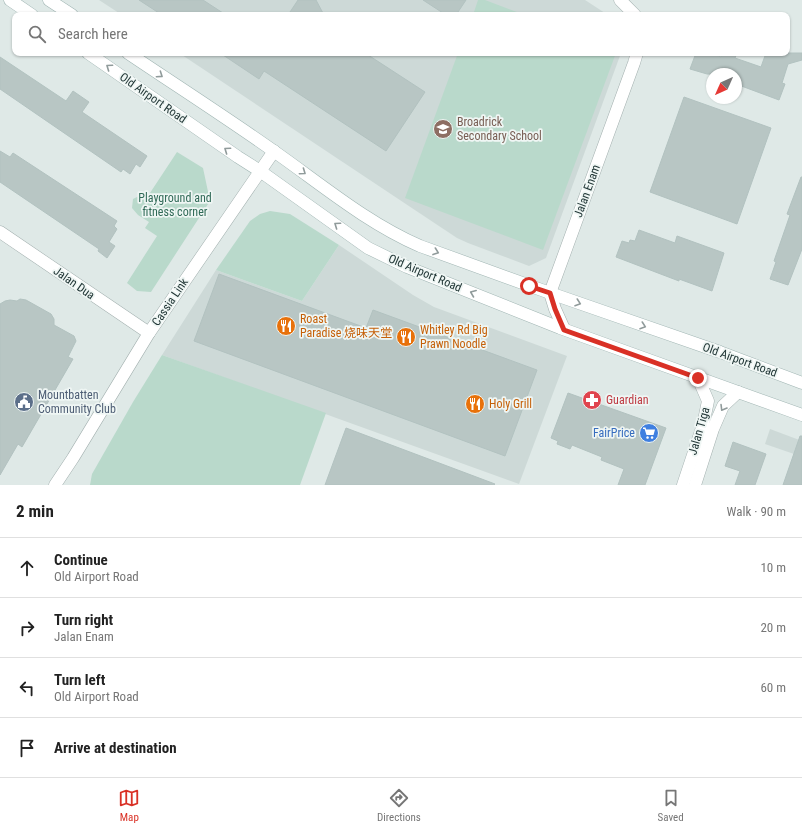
<!DOCTYPE html>
<meta charset="utf-8">
<style>
:root{--surface:#fff;--page:#f2f2f2;--text:#222;--muted:#767676;--line:#e0e0e0;--accent:#d93025}
body{margin:0;font-family:"Roboto Condensed","Noto Sans SC",sans-serif;background:var(--page);color:var(--text)}
.compass{position:absolute;left:706px;top:68px;width:36px;height:36px;border-radius:50%;background:var(--surface);box-shadow:0 1px 3px #0004;rotate:225deg}
.stop{position:absolute;width:12px;height:12px;margin:-9px;border:3px solid #d93025;border-radius:50%;background:#fff}
.stop.end{background:#d93025;border-color:#fff;box-shadow:0 1px 4px #0008}
.list{margin:0;padding:0;list-style:none}
h2{display:flex;justify-content:space-between;align-items:center;height:52px;margin:0;padding:0 16px;font-size:17px}
h2 small{font-size:13px;font-weight:400;color:var(--muted)}
.list li{display:grid;grid-template-columns:26px 1fr auto;gap:12px;align-items:center;box-sizing:border-box;height:60px;padding:0 16px;border-top:1px solid var(--line)}
.list b{display:block;font-size:15px;white-space:nowrap}
.list p{margin:0;font-size:13px;white-space:nowrap;color:var(--muted)}
.list em{font-size:13px;font-style:normal;color:var(--muted)}
.icon{flex:none;width:22px;height:22px;fill:none;stroke:currentColor;stroke-width:2;stroke-linecap:round;stroke-linejoin:round}
.map{position:relative;flex:none;width:802px;height:485px;overflow:hidden}
.search{position:absolute;background:var(--surface);box-shadow:0 1px 3px #0004;left:12px;right:12px;top:12px;height:44px;display:flex;align-items:center;gap:10px;box-sizing:border-box;padding:0 14px;border-radius:8px;color:var(--muted);font-size:15px}
.sheet{height:292px;background:var(--surface)}
nav{display:flex;justify-content:space-around;align-items:center;box-sizing:border-box;height:56px;border-top:1px solid var(--line);background:var(--surface);font-size:11px;color:var(--muted)}
nav a{display:grid;justify-items:center;gap:2px}
nav .on{color:var(--accent)}
.map>svg:first-child{display:block}
.built{fill:#cdd9d7}
.green{fill:#b9d9cb}
.building{fill:#b8c6c4;stroke:#b2c2c0}
.lines{fill:none;stroke-linecap:round;stroke-linejoin:round}
.street-casing{stroke:#a3b0af;stroke-width:13}
.secondary-casing{stroke:#9fb4b2;stroke-width:13}
.street{stroke:#fff;stroke-width:12}
.secondary{stroke:#fff;stroke-width:12}
.oneway{stroke:#909b9b}
.route{stroke:#d93025;stroke-width:5}
.labels{text-anchor:middle;dominant-baseline:central;stroke-width:3.5;stroke-linejoin:round;paint-order:stroke}
.street-label{font-size:12px;fill:#223737;stroke:#eff6f4}
.education-label{font-size:12px;fill:#785e54;stroke:#eff6f4;text-anchor:start}
.park-label{font-size:12px;fill:#306a57;stroke:#eff6f4}
.food-label{font-size:12px;fill:#c56008;stroke:#eff6f4;text-anchor:start}
.service-label{font-size:12px;fill:#4e5e75;stroke:#eff6f4;text-anchor:start}
.health-label{font-size:12px;fill:#be3a42;stroke:#eff6f4;text-anchor:start}
.shop-label{font-size:12px;fill:#366cbe;stroke:#eff6f4;text-anchor:end}
</style>
<div class="map">
<svg width="802" height="485" viewBox="0 0 802 485">
<rect width="100%" height="100%" fill="#dfe9e7"/>
<g class="built">
<polygon points="99,0 585,0 608,15 122,15"/>
<polygon points="179,53 621,53 546,258 529,266 468,243 457,238"/>
<polygon points="339,245 413,295 434,307 567,356 519,484 162,355 216,270 302,301"/>
<polygon points="770,429 802,441 783,485 794,454 765,444"/>
</g>
<g class="green">
<polygon points="478,0 485,0 525,15 473,15"/>
<polygon points="458,53 616,53 543,250 405,198"/>
<polygon points="177,152 203,168 210,201 151,292 137,291 127,283 157,236 145,228 149,222 138,215 132,208 133,199 141,195 148,196"/>
<polygon points="270,211 290,214 339,245 302,301 216,270 250,221 260,214"/>
<polygon points="162,355 326,413 300,485 90,485 92,474 133,402"/>
</g>
<g class="building">
<polygon points="139,0 203,0 226,15 162,15"/>
<polygon points="298,0 316,0 324,15 288,15"/>
<polygon points="423,0 466,0 456,15 446,15"/>
<polygon points="220,53 365,53 425,92 386,151 264,71 259,79"/>
<polygon points="696,53 710,53 721,57 722,53 737,53 735,58 761,67 766,53 802,53 802,60 788,64 782,83 785,84 779,100 736,84 736,74 707,74 690,69"/>
<polygon points="0,57 66,101 73,91 89,102 82,112 147,156 140,167 136,164 130,174 123,169 121,172 0,89"/>
<polygon points="684,97 771,128 737,224 650,192"/>
<polygon points="0,151 10,157 13,153 117,221 114,226 117,229 109,242 115,246 107,258 98,251 99,249 0,182"/>
<polygon points="801,177 802,177 802,249 788,285 770,279 776,262 774,261 790,215 787,214"/>
<polygon points="639,230 675,243 677,236 724,253 712,291 679,279 679,281 616,257 622,241 629,243 630,240 635,241"/>
<polygon points="219,274 366,328 373,310 537,370 505,456 194,341"/>
<polygon points="20,299 26,300 51,314 54,319 54,325 74,336 76,341 68,357 73,359 22,447 18,444 0,475 0,304 5,301 10,300 17,301"/>
<polygon points="568,393 666,428 645,485 618,485 624,469 601,460 602,457 572,445 570,449 557,444 558,441 551,438"/>
<polygon points="346,428 495,484 494,485 325,485"/>
<polygon points="800,436 802,436 802,485 783,485"/>
<polygon points="733,442 766,454 755,485 735,485 740,471 725,466"/>
</g>
<g class="lines">
<g class="street-casing">
<g id="street">
<polyline points="620,0 635,15"/>
<polyline points="0,232 149,333"/>
<polyline points="564,329 555,309 550,293 634,63 637,53"/>
<polyline points="55,485 73,458 149,333 274,151"/>
<polyline points="683,485 703,425 708,401 698,378"/>
<polyline points="695,485 713,429 723,406 738,392"/>
</g>
</g>
<g class="secondary-casing">
<g id="secondary">
<polyline points="10,0 32,15"/>
<polyline points="49,0 72,15"/>
<polyline points="88,53 238,157 260,171 368,248 407,267 560,328 802,415"/>
<path d="M 128,53 C 177,86 227,118 275,152 C 322,185 367,223 420,246 L 550,293 L 720,352 L 802,383"/>
</g>
</g>
<use href="#street" class="street"/>
<use href="#secondary" class="secondary"/>
</g>
<defs><path id="oneway-chevron" d="M-2-3.5L2.5 0L-2 3.5" fill="none" stroke-width="1.6" stroke-linecap="round" stroke-linejoin="round"/></defs>
<g class="oneway">
<use href="#oneway-chevron" transform="translate(109 67) rotate(-145)"/>
<use href="#oneway-chevron" transform="translate(160 75) rotate(34)"/>
<use href="#oneway-chevron" transform="translate(227 150) rotate(-145)"/>
<use href="#oneway-chevron" transform="translate(303 172) rotate(35)"/>
<use href="#oneway-chevron" transform="translate(337 225) rotate(-145)"/>
<use href="#oneway-chevron" transform="translate(436 252) rotate(20)"/>
<use href="#oneway-chevron" transform="translate(473 293) rotate(-158)"/>
<use href="#oneway-chevron" transform="translate(578 303) rotate(19)"/>
<use href="#oneway-chevron" transform="translate(643 326) rotate(19)"/>
<use href="#oneway-chevron" transform="translate(723 408) rotate(121)"/>
</g>
<g class="lines">
<polyline class="route" points="529,286 550,293 555,309 564,330 698,378"/>
</g>
<defs>
<g id="school-disc" transform="scale(1)"><circle r="9.5" fill="#8d6e63" stroke="#eff6f4"/><path d="M0-5L7-2L0 1L-7-2ZM-4 1L0 2.5L4 1V4Q0 6-4 4Z" fill="#fff"/></g>
<g id="restaurant-disc" transform="scale(1)"><circle r="9.5" fill="#e8710a" stroke="#eff6f4"/><path d="M-5-6h1v4h1v-4h1v4h1v-4h1v5L-1.5 .5V6h-2V.5L-5-1ZM5-6V6H3V1.5H1.5Q1.5-4 5-6Z" fill="#fff"/></g>
<g id="pharmacy-disc" transform="scale(1)"><circle r="9.5" fill="#e0444e" stroke="#eff6f4"/><path d="M-2-6h4v4h4v4h-4v4h-4v-4h-4v-4h4Z" fill="#fff"/></g>
<g id="civic-disc" transform="scale(1)"><circle r="9.5" fill="#5c6f8a" stroke="#eff6f4"/><path d="M-.6-6.5H3V-4.5H.6V-3L4-1V1h2V6H-6V1h2V-1L-.6-3ZM-1.2 2.5V6h2.4V2.5Z" fill="#fff"/></g>
<g id="supermarket-disc" transform="scale(1)"><circle r="9.5" fill="#3f7fe0" stroke="#eff6f4"/><path d="M-6-5.5h2.5l.6 2H6L4.5 2H-2.5L-4.4-4H-6ZM-1.5 3.2a1.3 1.3 0 1 0 .1 0ZM3 3.2a1.3 1.3 0 1 0 .1 0Z" fill="#fff"/></g>
</defs>
<g fill-rule="evenodd">
<use href="#school-disc" x="443" y="129"/>
<use href="#restaurant-disc" x="286" y="326"/>
<use href="#restaurant-disc" x="406" y="337"/>
<use href="#pharmacy-disc" x="592" y="400"/>
<use href="#civic-disc" x="24" y="402"/>
<use href="#restaurant-disc" x="475" y="404"/>
<use href="#supermarket-disc" x="649" y="433"/>
</g>
<g class="labels">
<g class="street-label">
<text transform="translate(153 98) rotate(35)">Old Airport Road</text>
<text transform="translate(587 191) rotate(-70)">Jalan Enam</text>
<text transform="translate(425 273) rotate(23)">Old Airport Road</text>
<text transform="translate(74 283) rotate(35)">Jalan Dua</text>
<text transform="translate(170 302) rotate(-56)">Cassia Link</text>
<text transform="translate(740 360) rotate(20)">Old Airport Road</text>
<text transform="translate(699 431) rotate(-74)">Jalan Tiga</text>
</g>
<g class="education-label">
<text x="457" y="122">Broadrick<tspan x="457" dy="14">Secondary School</tspan></text>
</g>
<g class="park-label">
<text x="175" y="198">Playground and<tspan x="175" dy="14">fitness corner</tspan></text>
</g>
<g class="food-label">
<text x="300" y="319">Roast<tspan x="300" dy="14">Paradise 烧味天堂</tspan></text>
<text x="420" y="330">Whitley Rd Big<tspan x="420" dy="14">Prawn Noodle</tspan></text>
<text x="489" y="404">Holy Grill</text>
</g>
<g class="service-label">
<text x="38" y="395">Mountbatten<tspan x="38" dy="14">Community Club</tspan></text>
</g>
<g class="health-label">
<text x="606" y="400">Guardian</text>
</g>
<g class="shop-label">
<text x="635" y="433">FairPrice</text>
</g>
</g>
</svg>
<svg class="compass" viewBox="-18 -18 36 36"><path d="M0-13l5 13h-10z" fill="#e53935"/><path d="M0 13l5-13h-10z" fill="#767676"/></svg>
<div class="stop" style="left:529px;top:286px"></div>
<div class="stop end" style="left:698px;top:378px"></div>
<div class="search"><svg class="icon" aria-label="search" viewBox="0 0 24 24"><circle cx="10" cy="10" r="6"/><path d="M15 15l6 6"/></svg>Search here</div>
</div>
<section class="sheet">
<h2>2 min<small>Walk · 90 m</small></h2>
<ul class="list">
<li><svg class="icon" aria-label="ahead" viewBox="0 0 24 24"><path d="M12 20V5M6 11l6-6 6 6"/></svg><div><b>Continue</b><p>Old Airport Road</p></div><em>10 m</em></li>
<li><svg class="icon" aria-label="right" viewBox="0 0 24 24"><path d="M7 20v-9h11M14 6l5 5-5 5"/></svg><div><b>Turn right</b><p>Jalan Enam</p></div><em>20 m</em></li>
<li><svg class="icon" aria-label="left" viewBox="0 0 24 24"><path d="M17 20v-9H6M10 6l-5 5 5 5"/></svg><div><b>Turn left</b><p>Old Airport Road</p></div><em>60 m</em></li>
<li><svg class="icon" aria-label="arrive" viewBox="0 0 24 24"><path d="M6 21V4h12l-3 4 3 4H6"/></svg><div><b>Arrive at destination</b></div></li>
</ul>
</section>
<nav>
<a class="on"><svg class="icon" aria-label="map" viewBox="0 0 24 24"><path d="M3 6l6-2 6 2 6-2v14l-6 2-6-2-6 2zM9 4v14M15 6v14"/></svg>Map</a>
<a><svg class="icon" aria-label="directions" viewBox="0 0 24 24"><path d="M12 3l9 9-9 9-9-9zM9 14v-3h6M13 9l2 2-2 2"/></svg>Directions</a>
<a><svg class="icon" aria-label="saved" viewBox="0 0 24 24"><path d="M7 4h10v16l-5-4-5 4z"/></svg>Saved</a>
</nav>
